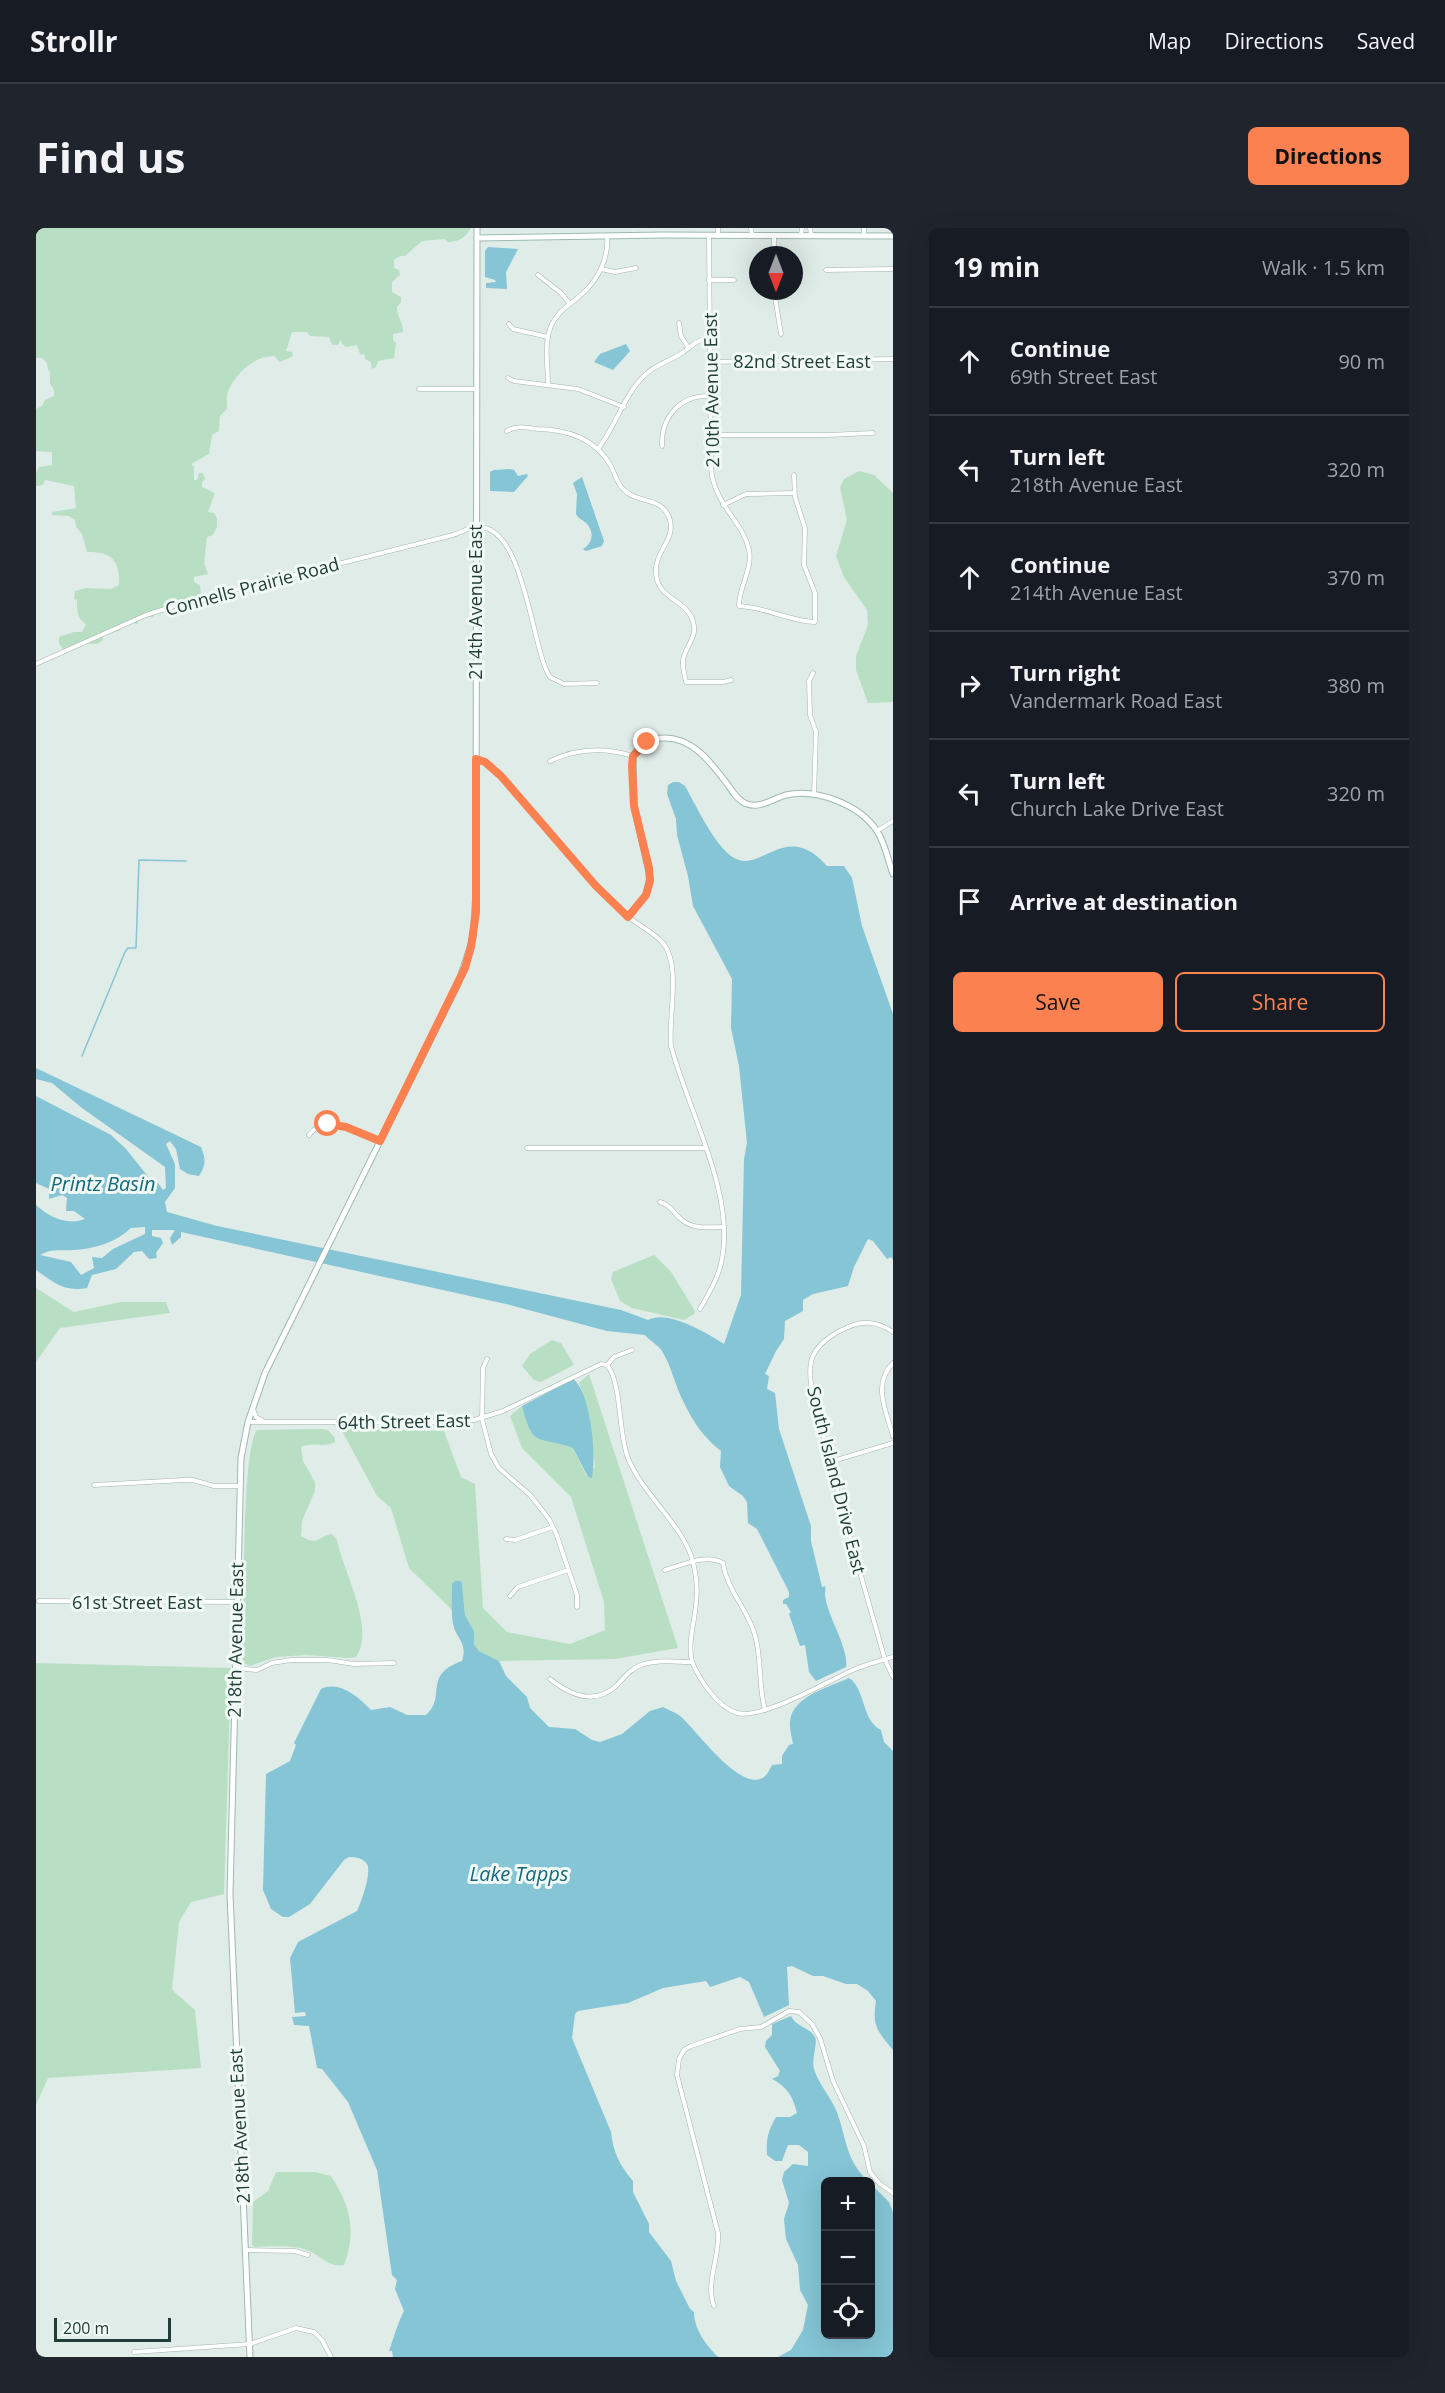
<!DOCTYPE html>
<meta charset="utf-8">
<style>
:root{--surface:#171b24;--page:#20242c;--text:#f1f3f6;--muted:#9ea1a6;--line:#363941;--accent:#fb8150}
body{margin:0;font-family:"Open Sans",sans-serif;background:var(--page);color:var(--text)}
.controls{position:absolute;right:18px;bottom:18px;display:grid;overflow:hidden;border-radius:9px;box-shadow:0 6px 24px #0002}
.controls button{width:54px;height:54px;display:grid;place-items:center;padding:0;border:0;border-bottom:2px solid var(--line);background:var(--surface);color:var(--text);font:30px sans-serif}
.compass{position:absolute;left:713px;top:18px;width:54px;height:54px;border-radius:50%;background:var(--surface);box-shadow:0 6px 24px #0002;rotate:180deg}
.scale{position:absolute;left:18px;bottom:15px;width:117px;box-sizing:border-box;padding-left:6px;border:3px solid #203e37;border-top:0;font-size:16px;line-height:21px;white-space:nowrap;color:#203e37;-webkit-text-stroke:4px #f1f9f5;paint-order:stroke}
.stop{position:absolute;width:18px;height:18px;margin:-14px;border:4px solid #fb8150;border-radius:50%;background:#fff}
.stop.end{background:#fb8150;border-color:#fff;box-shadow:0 2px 6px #0008}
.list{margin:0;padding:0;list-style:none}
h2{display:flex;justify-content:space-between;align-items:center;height:78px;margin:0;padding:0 24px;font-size:26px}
h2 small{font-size:20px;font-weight:400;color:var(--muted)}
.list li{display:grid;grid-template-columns:39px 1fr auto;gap:18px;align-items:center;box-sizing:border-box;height:108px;padding:0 24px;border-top:2px solid var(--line)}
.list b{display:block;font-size:22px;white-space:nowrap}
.list p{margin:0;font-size:20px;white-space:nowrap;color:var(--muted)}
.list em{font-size:20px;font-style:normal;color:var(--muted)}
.actions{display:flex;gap:12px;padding:18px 24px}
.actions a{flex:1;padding:14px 0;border:2px solid var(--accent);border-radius:9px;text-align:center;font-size:21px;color:var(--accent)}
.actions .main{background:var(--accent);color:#111}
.icon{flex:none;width:33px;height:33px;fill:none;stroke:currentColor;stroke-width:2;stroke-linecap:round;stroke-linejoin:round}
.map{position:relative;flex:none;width:857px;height:2129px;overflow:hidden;border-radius:9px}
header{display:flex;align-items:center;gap:36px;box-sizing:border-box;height:84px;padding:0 30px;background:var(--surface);border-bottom:2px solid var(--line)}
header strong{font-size:28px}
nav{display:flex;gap:33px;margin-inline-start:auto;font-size:21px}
.intro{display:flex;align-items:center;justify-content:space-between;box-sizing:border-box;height:144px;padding:0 36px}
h1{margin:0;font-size:42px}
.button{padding:15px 27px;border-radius:9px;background:var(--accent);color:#111;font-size:21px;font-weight:700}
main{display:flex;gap:36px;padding:0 36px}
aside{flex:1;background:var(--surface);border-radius:9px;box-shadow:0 6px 24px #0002}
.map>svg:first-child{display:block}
.green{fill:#b8dfc4}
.water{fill:#85c5d5;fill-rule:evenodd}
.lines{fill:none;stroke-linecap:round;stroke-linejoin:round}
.stream{stroke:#85c5d5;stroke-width:1.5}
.street-casing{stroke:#a3b4af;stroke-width:5}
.secondary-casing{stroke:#9eb9b1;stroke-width:7}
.street{stroke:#fff;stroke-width:4}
.secondary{stroke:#fff;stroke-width:5}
.route{stroke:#fb8150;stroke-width:8}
.labels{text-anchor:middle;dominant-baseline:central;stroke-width:6;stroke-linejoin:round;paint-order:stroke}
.street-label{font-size:18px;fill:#203e37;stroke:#f1f9f5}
.water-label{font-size:20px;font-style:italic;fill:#16687e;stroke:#f1f9f5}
</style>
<header>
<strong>Strollr</strong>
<nav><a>Map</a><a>Directions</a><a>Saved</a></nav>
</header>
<div class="intro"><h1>Find us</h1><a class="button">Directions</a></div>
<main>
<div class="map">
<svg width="857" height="2129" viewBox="0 0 857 2129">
<rect width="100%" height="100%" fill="#e0ece8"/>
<g class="green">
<path d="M 0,0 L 435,0 C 430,9 423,14 412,14 L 409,11 L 386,13 L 369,28 L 364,28 L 358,32 L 358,40 L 363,42 L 364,47 L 356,54 L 356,64 L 365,69 L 365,74 L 361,79 C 361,89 367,94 367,104 L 357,106 L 357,112 L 360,115 L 358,130 L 342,133 L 340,139 L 336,141 L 335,134 L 329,131 L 329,127 L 324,126 L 321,117 L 310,119 L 306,116 L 305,111 L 302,117 L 296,117 L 293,109 L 274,108 L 271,104 L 256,104 L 250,123 L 256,124 L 257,128 L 244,134 L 238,128 C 219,128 202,143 193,161 C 190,166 191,175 191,181 L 184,188 L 183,203 L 176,207 L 173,226 L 155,236 L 158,239 L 158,252 L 161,252 L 163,245 L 167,245 L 169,251 L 166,254 L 166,259 L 179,265 L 172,284 L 178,285 L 181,290 L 181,299 L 177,307 L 171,309 L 168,335 L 172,346 L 158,349 L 158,354 L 164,357 L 165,368 L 155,372 L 146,371 L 143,375 L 129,375 L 128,379 L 121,382 L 117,389 L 106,389 L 101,396 L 89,393 L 83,403 L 67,407 L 67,412 L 61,416 L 41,415 L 36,419 L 27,422 L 23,415 L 23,409 L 38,404 L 46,404 L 50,396 C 41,391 41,382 41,372 L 38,371 L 39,363 L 50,360 L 75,361 L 83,357 C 84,332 76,324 51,324 L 46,306 L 40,299 L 39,292 L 33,288 L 16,287 L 16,284 L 40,280 L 38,258 L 9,252 L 7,257 L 0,258 L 0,245 L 3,239 L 16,237 L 16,224 L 0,223 L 0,181 L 6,178 L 9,172 L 18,168 L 18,162 L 14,155 L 14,144 L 12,142 L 11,135 L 6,130 L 0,130 Z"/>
<polygon points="823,243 838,247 857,265 857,474 832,475 820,442 820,428 832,397 831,382 808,349 800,328 811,292 804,259 808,251"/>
<polygon points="618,1027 635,1044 659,1083 658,1086 648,1092 596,1080 584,1073 575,1051 577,1044"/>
<polygon points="0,1060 38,1084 85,1074 130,1074 134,1085 24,1100 0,1134"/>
<polygon points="516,1112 525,1115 538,1137 505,1154 498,1152 486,1138 494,1126"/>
<path d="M 553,1146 L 642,1420 L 579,1431 L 463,1433 L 443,1423 L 438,1416 L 438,1403 L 429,1387 L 426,1356 L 416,1356 L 417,1383 L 373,1340 L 355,1280 L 341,1268 L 305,1201 L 408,1203 L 425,1249 L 439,1256 L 447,1380 L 471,1404 L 534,1416 L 569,1402 L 568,1374 L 535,1269 L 486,1220 L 474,1188 L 486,1178 C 497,1221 500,1207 537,1220 L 551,1249 L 559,1239 L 552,1182 L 543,1155 Z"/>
<path d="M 286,1201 L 292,1202 L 299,1210 L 299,1214 C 289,1220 276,1214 265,1219 L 267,1233 L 279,1254 L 279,1263 L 266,1293 L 265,1308 C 283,1319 281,1308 296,1306 L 301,1312 C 307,1343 340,1400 320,1429 L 313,1430 L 270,1427 L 240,1429 L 214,1438 L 207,1435 C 208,1397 205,1224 221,1202 Z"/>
<polygon points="0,1435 195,1440 188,1666 155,1674 143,1694 136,1762 159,1782 165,1840 12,1850 0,1877"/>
<path d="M 240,1944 L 279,1944 L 295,1948 C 314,1977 321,2003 308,2037 C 292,2040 286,2028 273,2023 C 257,2016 235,2019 219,2019 L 216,2017 L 217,1974 L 232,1963 Z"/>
</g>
<g class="water">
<polygon points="452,19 482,21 470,44 471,61 450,60 450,55 460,54 459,52 449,49 449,23"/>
<polygon points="590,116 594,123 577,142 558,134 564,126"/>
<polygon points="474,241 478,242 482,248 491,246 492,248 478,264 454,263 454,244 458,242"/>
<path d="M 546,249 L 568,313 L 566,318 L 550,323 L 547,321 C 556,316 559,305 551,296 C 547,291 543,292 540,286 L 541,266 L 537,255 Z"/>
<path d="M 637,554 L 643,554 L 649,558 C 661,579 676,613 695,628 C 724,650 748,589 791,638 L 808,638 L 816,650 L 826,698 L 857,786 L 857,1032 L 855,1029 L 851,1031 L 837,1013 L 832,1011 L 818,1039 L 812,1058 L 777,1066 L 767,1072 L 767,1083 L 749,1093 L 748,1111 L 740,1123 L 729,1146 L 733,1148 L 731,1161 L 739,1165 L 743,1201 L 775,1298 L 775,1313 L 786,1359 L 789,1358 C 790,1361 789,1364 789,1367 C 791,1388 813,1420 810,1439 L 780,1453 L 773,1444 L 769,1417 L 764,1418 L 753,1386 L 755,1384 L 750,1376 L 747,1376 L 747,1372 L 753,1369 L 753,1364 L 721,1301 L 712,1295 L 711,1274 L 707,1268 L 693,1258 L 684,1239 L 685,1223 C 669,1211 657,1194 648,1175 C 639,1158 636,1139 626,1123 C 622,1117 614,1113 609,1107 L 571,1103 L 470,1076 L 145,1004 L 145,1009 L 136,1017 L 134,1010 L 139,1002 L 116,1002 L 116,1008 L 125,1010 L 127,1015 L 120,1025 L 121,1030 L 113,1031 L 106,1023 L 98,1024 L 80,1041 L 56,1047 L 51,1060 C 27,1064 19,1055 0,1042 L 0,977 C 13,989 32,998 49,991 L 38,983 L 30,983 L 31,970 L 26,967 L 13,971 L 13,961 L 0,955 L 0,868 L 75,907 L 90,921 L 118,956 L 122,955 L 127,962 L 130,960 L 129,939 L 46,880 L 16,855 L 0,851 L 0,840 L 165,919 C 170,931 170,937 163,948 L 152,946 L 144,941 L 140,921 L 134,913 L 130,916 L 139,936 L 139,960 L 129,974 L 131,984 L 181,998 L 585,1082 L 612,1092 C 631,1081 671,1105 688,1116 L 705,1067 L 708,931 L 711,915 L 703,838 L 695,800 L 696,751 L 657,678 L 652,648 L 641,607 L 640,591 L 631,566 L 632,557 ZM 109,999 L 109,1006 L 77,1021 L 66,1030 L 56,1029 L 58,1040 L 45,1047 L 35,1034 L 4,1027 C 16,1020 23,1023 37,1022 C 58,1021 79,1015 95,1000 Z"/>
<path d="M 537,1151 C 555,1164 561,1230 556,1250 L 552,1249 L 537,1220 C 500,1207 497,1221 486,1178 Z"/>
<path d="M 419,1353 L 425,1353 L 426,1356 L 429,1387 L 438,1403 L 438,1416 L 443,1423 L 463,1433 L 470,1448 L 491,1469 L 494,1480 L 513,1499 L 539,1501 L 556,1512 L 564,1514 L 586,1506 L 614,1483 L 627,1479 C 632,1482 639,1484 644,1488 C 659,1500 705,1566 728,1549 C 731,1547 734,1541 736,1537 L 746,1536 L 746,1528 L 753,1517 L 757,1516 C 756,1509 753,1500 754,1493 C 757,1468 793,1459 813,1450 C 830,1461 825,1492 845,1502 L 848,1514 L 857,1523 L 857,1822 C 841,1803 836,1797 840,1773 L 832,1763 L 821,1756 L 810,1756 L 787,1748 L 777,1748 L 756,1738 L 751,1739 L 753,1777 L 728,1789 L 713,1754 L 704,1749 L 674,1759 L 670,1753 L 627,1760 L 592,1775 L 542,1783 L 539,1786 L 536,1810 L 575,1904 C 577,1924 584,1938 597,1953 L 597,1964 L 613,1996 L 613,2004 L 635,2033 L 640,2053 L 654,2081 L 658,2084 C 658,2101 670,2117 682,2129 L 357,2129 L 356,2123 L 353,2123 C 358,2110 361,2096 368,2083 L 359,2061 L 361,2052 L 356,2047 L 341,1942 L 312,1874 L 286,1841 L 281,1840 L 273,1798 L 258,1797 L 256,1789 L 270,1788 L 269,1784 L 259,1785 L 254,1730 L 262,1714 L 321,1683 C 325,1675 336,1644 331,1636 C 327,1630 320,1629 313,1629 L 308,1632 L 274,1676 L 253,1689 L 247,1689 L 235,1681 L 227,1662 L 230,1546 L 254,1533 L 260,1517 L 258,1515 L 285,1461 C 303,1452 324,1470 335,1482 L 354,1479 L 371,1487 L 390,1487 C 411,1469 386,1447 426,1433 C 432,1414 420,1411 417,1396 C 415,1384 416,1369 416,1356 Z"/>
<path d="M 755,1788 C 760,1799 773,1799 779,1809 C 782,1815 775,1831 778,1841 C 782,1855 794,1868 800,1882 C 811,1909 808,1930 832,1953 L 790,1954 L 790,2106 L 834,2106 L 835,1956 L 853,1974 L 857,1984 L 857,2129 L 742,2129 L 755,2122 L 767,2102 L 772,2077 L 764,2062 L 762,2037 L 750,2011 L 748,1991 L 753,1975 L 746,1952 L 748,1944 L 757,1936 L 772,1938 L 772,1924 L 763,1917 L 752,1917 L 746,1933 L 739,1933 L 731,1927 C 730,1911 732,1903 740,1889 L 754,1889 L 761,1885 C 757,1868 751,1859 736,1851 L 742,1848 L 744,1843 L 729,1819 L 730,1813 L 736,1807 L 736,1796 Z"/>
</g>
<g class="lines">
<polyline class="stream" points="46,828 89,724 92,720 100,720 103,632 150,633"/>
<g class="street-casing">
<g id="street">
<polyline points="682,0 682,8"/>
<polyline points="715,0 716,7"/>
<polyline points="774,0 775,7"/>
<polyline points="828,0 828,7"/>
<path d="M 673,7 L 675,241 C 679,278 707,293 713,322 C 717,341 703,358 703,378 C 730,379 752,393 779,394 L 779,365 L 768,337 L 769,300 L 759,269 L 758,247"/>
<polyline points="738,7 738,27"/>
<polyline points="765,7 766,0"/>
<polyline points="565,41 579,44 600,40"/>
<polyline points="790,42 857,41"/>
<polyline points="502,47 525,65 534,76"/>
<polyline points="673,52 698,52"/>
<polyline points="738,63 745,106"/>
<polyline points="643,95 645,108 652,119"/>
<polyline points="473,96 477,101 512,109"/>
<polyline points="674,134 857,131"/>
<polyline points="472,150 478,153 542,161 588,179"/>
<path d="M 512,156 C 512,136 507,115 516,96 C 523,82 535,76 546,66 C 562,52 573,30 571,8"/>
<polyline points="383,161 439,161"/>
<path d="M 471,203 C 479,197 492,200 502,201 C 532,202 559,210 575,238 C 579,246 581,256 588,262 C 602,276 624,268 633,289 C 641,310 621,321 620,340 C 618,372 649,369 657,393 C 662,409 650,417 647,432 C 646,440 649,447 650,454 L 687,454 L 695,452"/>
<polyline points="675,207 792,207 837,205"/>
<path d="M 626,218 C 625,189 644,167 674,168"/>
<path d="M 562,221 C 580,198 588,166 610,146 C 621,136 634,133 646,125 C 656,118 661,111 674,110"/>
<polyline points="687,277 710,266 758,265"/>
<path d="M 0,436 L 110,387 L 151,374 L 417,307 C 424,305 432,300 439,299 C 489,293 495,421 514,449 L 528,456 L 561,455"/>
<polyline points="777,445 773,453 774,487 780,504 778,567"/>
<path d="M 514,533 C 541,520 568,519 597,528"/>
<polyline points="841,603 857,593"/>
<path d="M 592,689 C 603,697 616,704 626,714 C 646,735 632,790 635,818 C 652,882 699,965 686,1031 C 683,1049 673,1065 664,1081"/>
<path d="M 273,907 C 290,884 324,904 344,913"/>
<polyline points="491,920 669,920"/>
<path d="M 624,974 C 635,977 637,985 646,992 C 658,1002 673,999 688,999"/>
<path d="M 857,1104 C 841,1093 827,1092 810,1100 C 796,1106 778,1118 775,1134 C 771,1157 782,1184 787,1206 C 805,1282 828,1357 849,1432 L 857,1449"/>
<polyline points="451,1131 447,1140 446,1191 455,1226 463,1240 494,1267 513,1291 520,1305 541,1367 541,1379"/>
<path d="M 857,1135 C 836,1156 850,1183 857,1208"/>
<path d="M 571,1137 C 586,1155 582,1205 592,1230 C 607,1267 648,1298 657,1334 C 661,1350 662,1367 659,1384 C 657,1400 652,1417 656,1434"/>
<polyline points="217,1181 220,1189 227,1193"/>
<polyline points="213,1194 408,1194 438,1192 467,1183 565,1136 571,1137 578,1129 596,1122"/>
<polyline points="794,1234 857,1215"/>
<polyline points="58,1257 148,1252 157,1252 178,1258 202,1258"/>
<polyline points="470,1311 479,1312 517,1299"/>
<path d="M 629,1342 C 647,1337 670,1325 687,1335 C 691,1362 712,1382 719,1407 C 726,1432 722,1457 729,1482"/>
<polyline points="474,1368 482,1359 532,1342"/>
<polyline points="3,1373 200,1374"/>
<polyline points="199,1440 221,1442 236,1435 255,1432 292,1432 318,1436 358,1435"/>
<path d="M 514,1451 C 534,1467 558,1478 580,1458 C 588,1450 594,1441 605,1437 C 621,1431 640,1434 656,1434 C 664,1452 681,1479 701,1485 C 726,1492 792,1453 817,1442 C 830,1436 844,1433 857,1429"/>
<polyline points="209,2022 259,2023 272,2027"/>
<path d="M 678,2078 C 669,2056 684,2028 682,2005 L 641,1847 L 643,1831 L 648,1822 L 655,1818 L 704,1801 L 725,1799 L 753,1783 L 763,1784 L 776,1796 L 784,1810 L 797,1853 L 828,1918 L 834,1944 L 844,1956 L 857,1965"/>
<polyline points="98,2124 214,2116 260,2100 278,2104 286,2112 295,2129"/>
</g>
</g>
<g class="secondary-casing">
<g id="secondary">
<polyline points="441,10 627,7 857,8"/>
<path d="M 440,531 L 449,534 L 465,548 L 560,658 L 592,689 L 610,667 L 614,649 L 598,578 L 597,528 C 604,517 614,510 627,510 C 656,508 676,536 692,557 C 696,563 702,573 711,576 C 724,581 738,570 750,567 C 781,560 824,577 841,603 C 849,615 852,632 857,646"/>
<polyline points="214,2129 194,1666 205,1230 212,1194 229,1145 422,756 437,710 440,664 441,0"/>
</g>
</g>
<use href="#street" class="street"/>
<use href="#secondary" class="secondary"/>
</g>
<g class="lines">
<polyline class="route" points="292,896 310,899 344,913 429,740 435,719 440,684 440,531 449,534 465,548 560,658 592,689 610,667 614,653 613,640 598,578 596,538 597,528 611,514"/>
</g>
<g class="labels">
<g class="street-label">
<text x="766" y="133">82nd Street East</text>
<text transform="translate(675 162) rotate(-91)">210th Avenue East</text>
<text transform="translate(216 358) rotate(-15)">Connells Prairie Road</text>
<text transform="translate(439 374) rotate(-90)">214th Avenue East</text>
<text transform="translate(368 1193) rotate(-1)">64th Street East</text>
<text transform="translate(801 1252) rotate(76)">South Island Drive East</text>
<text x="101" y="1374">61st Street East</text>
<text transform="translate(199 1412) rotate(-89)">218th Avenue East</text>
<text transform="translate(203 1898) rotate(-93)">218th Avenue East</text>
</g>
<g class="water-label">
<text x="67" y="955">Printz Basin</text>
<text x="483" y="1645">Lake Tapps</text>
</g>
</g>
</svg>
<div class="controls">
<button>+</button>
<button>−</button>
<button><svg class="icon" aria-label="locate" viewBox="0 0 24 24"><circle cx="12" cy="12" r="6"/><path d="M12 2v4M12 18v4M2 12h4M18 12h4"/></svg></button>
</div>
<svg class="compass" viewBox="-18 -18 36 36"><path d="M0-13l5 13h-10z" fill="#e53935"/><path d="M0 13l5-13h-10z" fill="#9ea1a6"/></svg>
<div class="scale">200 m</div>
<div class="stop" style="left:292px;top:896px"></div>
<div class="stop end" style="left:611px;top:514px"></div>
</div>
<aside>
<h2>19 min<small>Walk · 1.5 km</small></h2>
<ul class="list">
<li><svg class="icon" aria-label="ahead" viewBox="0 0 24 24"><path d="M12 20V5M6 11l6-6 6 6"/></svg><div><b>Continue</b><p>69th Street East</p></div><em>90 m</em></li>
<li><svg class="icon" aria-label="left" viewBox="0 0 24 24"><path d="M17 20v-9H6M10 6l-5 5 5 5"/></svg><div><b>Turn left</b><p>218th Avenue East</p></div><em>320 m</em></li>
<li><svg class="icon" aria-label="ahead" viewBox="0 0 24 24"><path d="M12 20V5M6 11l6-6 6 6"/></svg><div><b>Continue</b><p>214th Avenue East</p></div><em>370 m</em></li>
<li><svg class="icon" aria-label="right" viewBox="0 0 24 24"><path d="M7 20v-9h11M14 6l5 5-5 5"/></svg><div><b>Turn right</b><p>Vandermark Road East</p></div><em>380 m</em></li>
<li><svg class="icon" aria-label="left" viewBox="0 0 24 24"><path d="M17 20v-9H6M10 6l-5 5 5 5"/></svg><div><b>Turn left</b><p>Church Lake Drive East</p></div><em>320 m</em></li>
<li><svg class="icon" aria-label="arrive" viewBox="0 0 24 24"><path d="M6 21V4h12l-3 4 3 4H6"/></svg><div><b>Arrive at destination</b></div></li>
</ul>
<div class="actions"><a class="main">Save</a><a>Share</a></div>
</aside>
</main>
